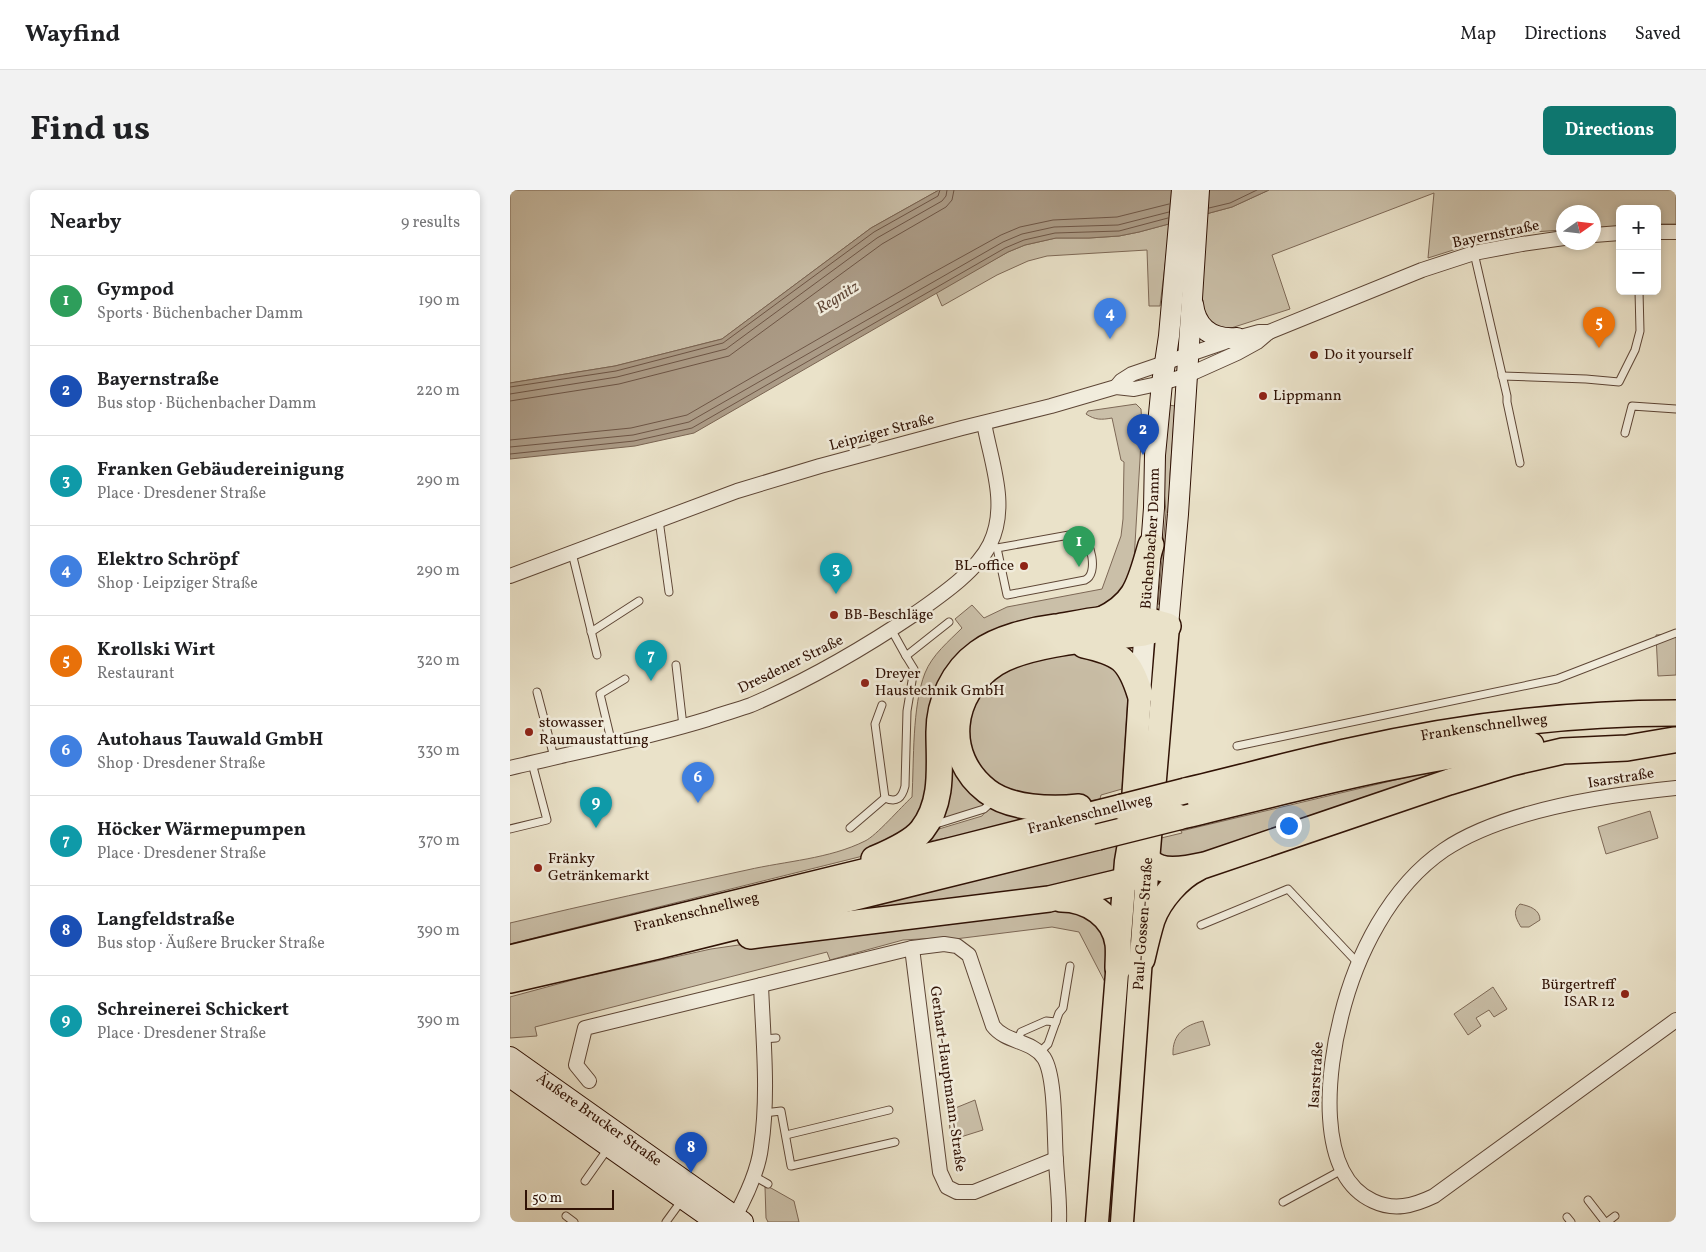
<!DOCTYPE html>
<meta charset="utf-8">
<style>
:root{--surface:#fff;--page:#f2f2f2;--text:#202124;--muted:#757577;--line:#e0e0e0;--accent:#0f766e}
body{margin:0;font-family:Vollkorn,serif;background:var(--page);color:var(--text)}
.controls{position:absolute;right:15px;top:15px;display:grid;overflow:hidden;border-radius:8px;box-shadow:0 2px 8px #0003}
.controls button{width:45px;height:45px;display:grid;place-items:center;padding:0;border:0;border-bottom:1px solid var(--line);background:var(--surface);color:var(--text);font:25px sans-serif}
.compass{position:absolute;left:1046px;top:15px;width:45px;height:45px;border-radius:50%;background:var(--surface);box-shadow:0 2px 8px #0003;rotate:76deg}
.scale{position:absolute;left:15px;bottom:12px;width:89px;box-sizing:border-box;padding-left:5px;border:2px solid #301205;border-top:0;font-size:14px;line-height:18px;white-space:nowrap;color:#301205;-webkit-text-stroke:4px #f1ecdc;paint-order:stroke}
.you{position:absolute;left:778px;top:635px;width:18px;height:18px;margin:-12px;border:4px solid #fff;border-radius:50%;background:#1a73e8;box-shadow:0 0 0 8px #1a73e833}
.badge{display:grid;place-items:center;width:32px;height:32px;border-radius:50%;background:var(--accent);color:#fff;font-size:16px;font-weight:700}
.pin{position:absolute;translate:-50% -41px;filter:drop-shadow(0 1px 2px #0008)}
.pin::after{content:'';position:absolute;top:26px;width:18px;height:15px;background:inherit;clip-path:polygon(0 0,100% 0,50% 100%)}
.list{margin:0;padding:0;list-style:none}
h2{display:flex;justify-content:space-between;align-items:center;height:65px;margin:0;padding:0 20px;font-size:21px}
h2 small{font-size:16px;font-weight:400;color:var(--muted)}
.list li{display:grid;grid-template-columns:32px 1fr auto;gap:15px;align-items:center;box-sizing:border-box;height:90px;padding:0 20px;border-top:1px solid var(--line)}
.list b{display:block;font-size:19px;white-space:nowrap}
.list p{margin:0;font-size:16px;white-space:nowrap;color:var(--muted)}
.list em{font-size:16px;font-style:normal;color:var(--muted)}
.map{position:relative;flex:none;width:1166px;height:1032px;overflow:hidden;border-radius:8px}
header{display:flex;align-items:center;gap:30px;box-sizing:border-box;height:70px;padding:0 25px;background:var(--surface);border-bottom:1px solid var(--line)}
header strong{font-size:24px}
nav{display:flex;gap:28px;margin-inline-start:auto;font-size:18px}
.intro{display:flex;align-items:center;justify-content:space-between;box-sizing:border-box;height:120px;padding:0 30px}
h1{margin:0;font-size:35px}
.button{padding:12px 22px;border-radius:8px;background:var(--accent);color:#fff;font-size:18px;font-weight:700}
main{display:flex;gap:30px;padding:0 30px}
aside{flex:1;background:var(--surface);border-radius:8px;box-shadow:0 2px 8px #0003}
.map>svg:first-child{display:block}
.green{fill:#cabfa8;stroke:#7d6856}
.water{fill:#ab9b86;stroke:#7a6452}
.lines{fill:none;stroke-linecap:round;stroke-linejoin:round}
.shore{stroke:#6e5646;stroke-width:1}
.lane-casing{stroke:#5e4636;stroke-width:9}
.street-casing{stroke:#5e4636;stroke-width:16}
.secondary-casing{stroke:#301205;stroke-width:22}
.primary-casing{stroke:#301205;stroke-width:25}
.highway-casing{stroke:#301205;stroke-width:28}
.lane{stroke:#f1ecdc;stroke-width:7}
.street{stroke:#f1ecdc;stroke-width:14}
.secondary{stroke:#f1ecdc;stroke-width:20}
.primary{stroke:#eae2c9;stroke-width:22}
.highway{stroke:#eae2c9;stroke-width:25}
.highway-bridge-casing{stroke:#301205;stroke-width:28;stroke-linecap:butt}
.highway-bridge{stroke:#eae2c9;stroke-width:25}
.poi-dot{fill:#8f2418;stroke:#f1ecdc;stroke-width:2}
.labels{text-anchor:middle;dominant-baseline:central;stroke-width:5;stroke-linejoin:round;paint-order:stroke}
.street-label{font-size:15px;fill:#301205;stroke:#f1ecdc}
.poi-label{font-size:15px;fill:#301205;stroke:#f1ecdc;text-anchor:start}
.water-label{font-size:16px;font-style:italic;fill:#614939;stroke:#f1ecdc}
</style>
<header>
<strong>Wayfind</strong>
<nav><a>Map</a><a>Directions</a><a>Saved</a></nav>
</header>
<div class="intro"><h1>Find us</h1><a class="button">Directions</a></div>
<main>
<aside>
<h2>Nearby<small>9 results</small></h2>
<ul class="list">
<li><span class="badge" style="background:#2e9e5b">1</span><div><b>Gympod</b><p>Sports · Büchenbacher Damm</p></div><em>190 m</em></li>
<li><span class="badge" style="background:#1a4fb4">2</span><div><b>Bayernstraße</b><p>Bus stop · Büchenbacher Damm</p></div><em>220 m</em></li>
<li><span class="badge" style="background:#0f9aa8">3</span><div><b>Franken Gebäudereinigung</b><p>Place · Dresdener Straße</p></div><em>290 m</em></li>
<li><span class="badge" style="background:#3f7fe0">4</span><div><b>Elektro Schröpf</b><p>Shop · Leipziger Straße</p></div><em>290 m</em></li>
<li><span class="badge" style="background:#e8710a">5</span><div><b>Krollski Wirt</b><p>Restaurant</p></div><em>320 m</em></li>
<li><span class="badge" style="background:#3f7fe0">6</span><div><b>Autohaus Tauwald GmbH</b><p>Shop · Dresdener Straße</p></div><em>330 m</em></li>
<li><span class="badge" style="background:#0f9aa8">7</span><div><b>Höcker Wärmepumpen</b><p>Place · Dresdener Straße</p></div><em>370 m</em></li>
<li><span class="badge" style="background:#1a4fb4">8</span><div><b>Langfeldstraße</b><p>Bus stop · Äußere Brucker Straße</p></div><em>390 m</em></li>
<li><span class="badge" style="background:#0f9aa8">9</span><div><b>Schreinerei Schickert</b><p>Place · Dresdener Straße</p></div><em>390 m</em></li>
</ul>
</aside>
<div class="map">
<svg width="1166" height="1032" viewBox="0 0 1166 1032">
<rect width="100%" height="100%" fill="#eae2c9"/>
<filter id="stains"><feTurbulence type="fractalNoise" baseFrequency=".004" numOctaves="4"/><feColorMatrix values="0 0 0 0 .2 0 0 0 0 .09 0 0 0 0 .02 0 0 0 .5 -.17"/></filter>
<radialGradient id="worn" r=".72"><stop offset=".6" stop-color="#630" stop-opacity="0"/><stop offset="1" stop-color="#630" stop-opacity=".3"/></radialGradient>
<g class="green">
<polygon points="0,0 429,0 361,38 212,149 105,176 0,193"/>
<polygon points="759,0 1166,0 1166,34 1147,34 1147,19 1110,19 1110,36 1084,38 1084,22 1054,22 1053,40 994,44 918,68 924,3 762,65 780,119 718,139 712,139 699,132 657,59 650,116 639,116 637,60 537,66 518,71 487,85 432,116 426,102 498,62 515,55 546,48 579,48 609,46 629,42 722,17"/>
<path d="M 626,214 L 631,219 L 632,235 L 623,388 L 605,415 L 488,445 L 413,627 L 357,665 L 0,754 L 0,733 C 79,714 158,697 237,680 C 276,671 319,669 355,651 C 366,646 391,617 402,607 C 404,571 402,516 415,483 C 422,465 439,451 452,438 L 445,429 L 462,415 L 474,428 L 497,417 L 592,399 L 611,346 L 613,329 L 614,272 L 611,270 L 602,228 C 591,230 585,230 576,224 L 578,221 Z"/>
<polygon points="659,215 665,216 660,284 661,327 651,415 648,414 656,322 653,290"/>
<polygon points="1166,444 1166,485 1148,486 1146,445"/>
<polygon points="583,461 619,492 612,599 591,605 590,609 568,613 490,602 454,558 463,502 513,469"/>
<polygon points="443,519 478,608 470,619 428,632"/>
<polygon points="960,576 673,673 649,670 647,649 672,643 671,641 902,586"/>
<polygon points="491,614 529,626 447,646 410,653 419,642 472,626 477,620"/>
<polygon points="1140,621 1148,648 1096,664 1088,637"/>
<polygon points="608,655 605,688 327,725"/>
<polygon points="629,696 602,1032 599,1032 599,997 621,720"/>
<path d="M 1010,714 C 1019,716 1030,719 1030,730 L 1019,737 L 1011,737 C 1006,729 1002,721 1010,714 Z"/>
<polygon points="546,718 570,719 595,744 597,796 569,742 542,737 445,749 428,748 393,750 320,770 317,762 25,837 27,846 0,848 0,807 70,788 201,759 291,746"/>
<polygon points="983,797 997,819 984,827 979,820 966,828 971,836 958,845 944,824"/>
<path d="M 693,831 L 700,855 L 663,865 C 662,844 675,835 693,831 Z"/>
<polygon points="465,910 473,940 441,950 438,921"/>
<polygon points="255,997 261,998 284,1011 289,1032 258,1032 256,1028"/>
</g>
<polygon class="water" points="429,0 759,0 722,17 629,42 609,46 579,48 546,48 515,55 498,62 184,243 125,256 0,269 0,193 105,176 212,149 361,38"/>
<g class="lines">
<g class="shore">
<polyline points="699,18 720,13 747,0"/>
<polyline points="0,197 106,181 213,153 364,42 428,6 430,0"/>
<polyline points="0,204 107,187 216,159 367,48 432,11 436,6 437,0"/>
<polyline points="0,211 109,194 219,166 372,54 436,17 442,10 444,0"/>
<polyline points="0,250 121,238 177,225 417,86 491,45 510,37 543,30 607,27 659,14"/>
<polyline points="0,257 123,245 179,232 493,52 512,44 544,37 608,35 659,22"/>
<polyline points="0,264 124,251 182,238 495,58 514,50 545,43 609,41 658,28"/>
</g>
<g class="lane-casing">
<g id="lane">
<polyline points="964,63 997,206 997,212 1010,273"/>
<polyline points="992,186 1076,189 1109,192 1125,160 1130,141 1129,101"/>
<polyline points="1115,243 1122,216 1166,219"/>
<polyline points="149,330 159,402"/>
<path d="M 480,354 L 487,358 L 497,405 L 575,390 C 589,384 581,350 570,343 L 487,358"/>
<polyline points="62,363 87,465"/>
<polyline points="381,439 396,466 439,432"/>
<polyline points="81,442 129,411"/>
<polyline points="166,475 173,536"/>
<polyline points="27,502 44,567"/>
<path d="M 372,515 L 365,534 L 375,608 C 387,613 392,608 395,596 L 397,521 L 404,479 L 396,466"/>
<polyline points="102,554 90,504 115,489"/>
<polyline points="727,556 1047,489 1166,443"/>
<polyline points="423,635 474,619 484,610"/>
<polyline points="340,638 375,608"/>
<polyline points="0,639 37,630 22,573"/>
<polyline points="691,735 778,699 844,769 850,772"/>
<polyline points="253,849 266,848"/>
<polyline points="507,852 511,842 536,831 546,832"/>
<polyline points="529,863 538,854 549,823 553,818 560,776"/>
<polyline points="254,923 271,921 281,976 385,952"/>
<polyline points="276,945 379,920"/>
<polyline points="244,986 258,994"/>
<polyline points="75,991 99,957"/>
<polyline points="1078,1010 1095,1032"/>
<polyline points="773,1012 832,980"/>
<polyline points="56,1026 64,1032"/>
<polyline points="1057,1027 1061,1032"/>
<polyline points="156,1032 172,1010"/>
<polyline points="1097,1032 1105,1026"/>
</g>
</g>
<g class="street-casing">
<g id="street">
<polyline points="1147,42 1166,42"/>
<polyline points="1084,45 1110,43"/>
<polyline points="606,197 611,191 622,184 727,148 749,142 759,142 912,80 964,63 1012,54 1054,48"/>
<polyline points="0,386 227,301 310,276 452,238 541,216 606,197 624,199 652,193 678,185 727,163 747,152 759,142"/>
<path d="M 0,578 C 66,562 133,549 198,529 C 212,524 227,520 241,515 C 299,490 354,458 406,423 C 430,406 467,381 480,354 C 499,315 481,272 474,233"/>
<path d="M 1166,598 C 1096,605 993,620 934,660 C 880,697 846,765 831,827 C 818,877 804,984 863,1011 C 884,1021 903,1016 924,1006 L 1166,830"/>
<polyline points="402,758 430,982 437,997 447,1002 464,1002 546,969"/>
<polyline points="79,891 66,875 75,838 251,795"/>
<path d="M 222,1032 C 235,1009 248,983 251,957 C 259,905 253,847 251,795 L 402,758 L 434,754 L 447,756 L 459,765 L 483,836 C 496,853 522,850 534,868 C 546,887 544,947 546,971 C 547,991 550,1012 549,1032"/>
</g>
</g>
<g class="secondary-casing">
<g id="secondary">
<path d="M 683,114 C 686,139 703,150 727,148"/>
<polyline points="658,436 668,324 689,0"/>
<path id="s1" d="M 630,504 L 644,318 L 645,265 L 652,193 L 659,146 L 672,0"/>
<path id="s2" d="M 0,867 L 233,1032"/>
<polyline points="0,887 206,1032"/>
</g>
</g>
<g class="primary-casing">
<g id="primary">
<polyline points="587,1032 616,671 621,642 630,504"/>
<path id="s3" d="M 612,1032 L 638,671 L 658,436"/>
</g>
</g>
<g class="highway-casing">
<g id="highway">
<path d="M 591,430 C 628,413 630,391 641,355"/>
<path d="M 574,455 C 610,463 619,469 630,504"/>
<path id="s4" d="M 675,601 C 730,588 785,573 840,561 C 947,537 1057,523 1166,523"/>
<path d="M 569,617 C 542,620 500,619 477,601 C 432,566 439,503 486,473 C 521,452 593,448 634,443 L 649,439"/>
<path d="M 668,627 C 785,599 901,567 1021,555"/>
<path d="M 621,642 C 638,684 655,684 695,675 L 939,592 L 1001,573 L 1053,561 L 1117,558 L 1164,550"/>
<path d="M 364,669 C 378,663 402,653 412,640 C 434,612 429,576 429,542 C 429,512 443,481 468,463 C 488,448 522,440 546,437 C 570,433 602,426 625,428 C 636,429 647,433 658,436"/>
<path d="M 551,709 C 578,709 604,726 608,754 C 609,762 608,770 608,778"/>
<polyline points="240,746 539,709 614,691 631,683 638,675"/>
<path id="s5" d="M 0,768 L 439,661 L 612,617"/>
<path d="M 632,769 C 635,756 638,743 642,730 C 649,710 669,687 688,678"/>
<polyline points="0,790 148,756 588,647"/>
</g>
</g>
<use href="#lane" class="lane"/>
<use href="#street" class="street"/>
<use href="#secondary" class="secondary"/>
<use href="#primary" class="primary"/>
<use href="#highway" class="highway"/>
<g class="highway-bridge-casing">
<g id="highway-bridge">
<polyline points="612,617 675,601"/>
<polyline points="588,647 668,627"/>
</g>
</g>
<use href="#highway-bridge" class="highway-bridge"/>
</g>
<g class="poi-dot">
<circle cx="804" cy="165" r="5"/>
<circle cx="753" cy="206" r="5"/>
<circle cx="514" cy="376" r="5"/>
<circle cx="324" cy="425" r="5"/>
<circle cx="355" cy="493" r="5"/>
<circle cx="19" cy="542" r="5"/>
<circle cx="28" cy="678" r="5"/>
<circle cx="1115" cy="804" r="5"/>
</g>
<g class="labels">
<g class="street-label">
<text transform="translate(986 45) rotate(-12)">Bayernstraße</text>
<text transform="translate(372 243) rotate(-15)">Leipziger Straße</text>
<text stroke="none"><textPath href="#s1" startOffset="156">Büchenbacher Damm</textPath></text>
<text transform="translate(281 475) rotate(-26)">Dresdener Straße</text>
<text stroke="none"><textPath href="#s4" startOffset="306">Frankenschnellweg</textPath></text>
<text transform="translate(1111 589) rotate(-9)">Isarstraße</text>
<text transform="translate(580 625) rotate(-14)">Frankenschnellweg</text>
<text stroke="none"><textPath href="#s5" startOffset="192">Frankenschnellweg</textPath></text>
<text stroke="none"><textPath href="#s3" startOffset="299">Paul-Gossen-Straße</textPath></text>
<text transform="translate(807 885) rotate(-86)">Isarstraße</text>
<text transform="translate(437 889) rotate(82)">Gerhart-Hauptmann-Straße</text>
<text stroke="none"><textPath href="#s2" startOffset="109">Äußere Brucker Straße</textPath></text>
</g>
<g class="poi-label">
<text x="814" y="165">Do it yourself</text>
<text x="763" y="206">Lippmann</text>
<text x="504" y="376" text-anchor="end">BL-office</text>
<text x="334" y="425">BB-Beschläge</text>
<text x="365" y="484">Dreyer<tspan x="365" dy="17">Haustechnik GmbH</tspan></text>
<text x="29" y="533">stowasser<tspan x="29" dy="17">Raumaustattung</tspan></text>
<text x="38" y="669">Fränky<tspan x="38" dy="17">Getränkemarkt</tspan></text>
<text x="1105" y="795" text-anchor="end">Bürgertreff<tspan x="1105" dy="17">ISAR 12</tspan></text>
</g>
<g class="water-label">
<text transform="translate(328 108) rotate(-32)">Regnitz</text>
</g>
</g>
<rect width="100%" height="100%" filter="url(#stains)"/>
<rect width="100%" height="100%" fill="url(#worn)"/>
</svg>
<div class="controls">
<button>+</button>
<button>−</button>
</div>
<svg class="compass" viewBox="-18 -18 36 36"><path d="M0-13l5 13h-10z" fill="#e53935"/><path d="M0 13l5-13h-10z" fill="#757577"/></svg>
<div class="scale">50 m</div>
<div class="you"></div>
<div class="pin badge" style="left:569px;top:377px;background:#2e9e5b">1</div>
<div class="pin badge" style="left:633px;top:265px;background:#1a4fb4">2</div>
<div class="pin badge" style="left:326px;top:404px;background:#0f9aa8">3</div>
<div class="pin badge" style="left:600px;top:149px;background:#3f7fe0">4</div>
<div class="pin badge" style="left:1089px;top:158px;background:#e8710a">5</div>
<div class="pin badge" style="left:188px;top:613px;background:#3f7fe0">6</div>
<div class="pin badge" style="left:141px;top:491px;background:#0f9aa8">7</div>
<div class="pin badge" style="left:181px;top:983px;background:#1a4fb4">8</div>
<div class="pin badge" style="left:86px;top:638px;background:#0f9aa8">9</div>
</div>
</main>
